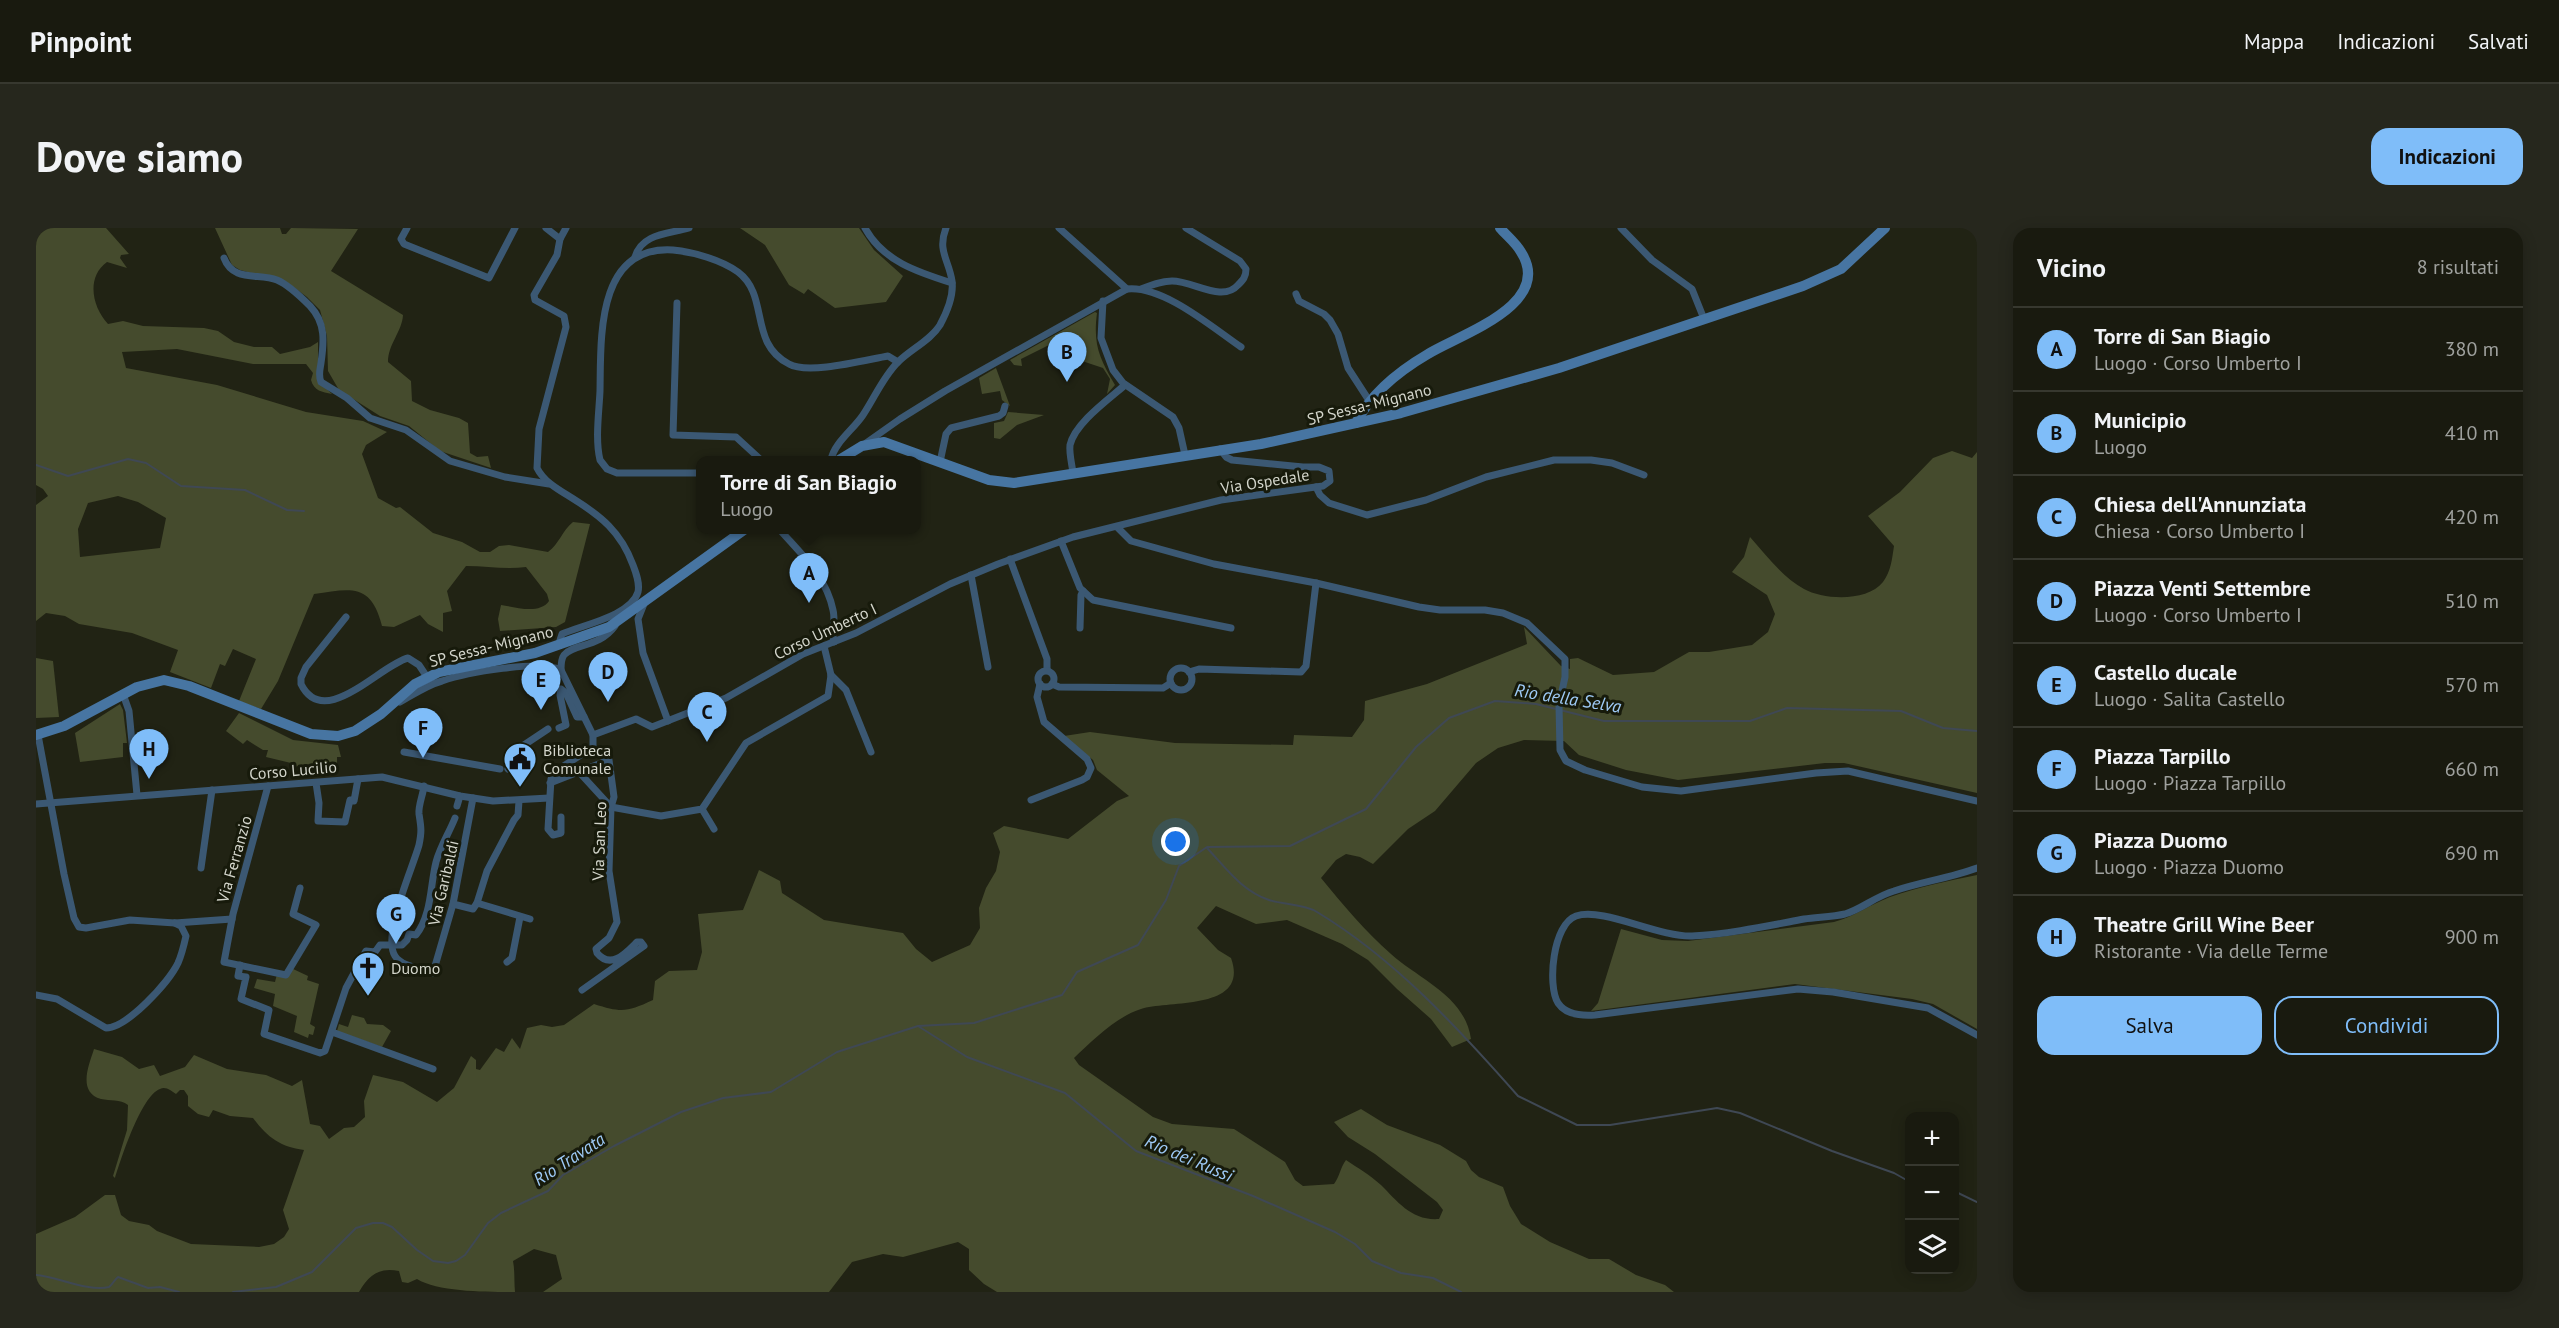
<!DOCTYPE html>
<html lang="it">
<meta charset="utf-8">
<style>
:root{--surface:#191a0f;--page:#26271d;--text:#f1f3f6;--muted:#9fa19e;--line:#37382f;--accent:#7fbdf9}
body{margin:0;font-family:"PT Sans",sans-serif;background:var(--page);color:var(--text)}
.controls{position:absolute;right:18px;bottom:18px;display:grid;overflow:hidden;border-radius:12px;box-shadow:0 3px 15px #0003}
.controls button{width:54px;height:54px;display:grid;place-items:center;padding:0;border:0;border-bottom:2px solid var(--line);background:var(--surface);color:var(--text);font:30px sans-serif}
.you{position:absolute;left:1140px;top:614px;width:21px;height:21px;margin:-15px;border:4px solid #fff;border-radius:50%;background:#1a73e8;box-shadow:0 0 0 9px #1a73e833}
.badge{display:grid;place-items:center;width:39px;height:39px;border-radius:50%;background:var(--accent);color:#111;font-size:20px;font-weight:700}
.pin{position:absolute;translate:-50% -50px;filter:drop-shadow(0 2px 3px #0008)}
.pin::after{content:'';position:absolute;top:32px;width:21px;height:18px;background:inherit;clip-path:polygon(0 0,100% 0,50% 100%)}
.popup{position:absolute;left:660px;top:228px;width:225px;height:78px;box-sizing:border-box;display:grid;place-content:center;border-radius:12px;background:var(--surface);filter:drop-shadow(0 2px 4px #0005);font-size:20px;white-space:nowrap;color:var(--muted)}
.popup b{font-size:22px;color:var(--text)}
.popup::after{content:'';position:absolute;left:50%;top:100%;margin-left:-12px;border:12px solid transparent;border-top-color:var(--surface)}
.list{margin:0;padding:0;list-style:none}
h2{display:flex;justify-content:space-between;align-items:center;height:78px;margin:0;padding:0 24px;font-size:26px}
h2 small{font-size:20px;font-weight:400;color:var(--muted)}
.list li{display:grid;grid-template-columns:39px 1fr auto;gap:18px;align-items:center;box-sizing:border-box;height:84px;padding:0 24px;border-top:2px solid var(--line)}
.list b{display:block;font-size:22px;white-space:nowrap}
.list p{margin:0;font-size:20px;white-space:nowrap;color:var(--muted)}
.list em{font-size:20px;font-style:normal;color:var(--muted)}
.actions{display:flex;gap:12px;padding:18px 24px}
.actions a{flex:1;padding:14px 0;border:2px solid var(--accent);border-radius:18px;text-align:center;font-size:21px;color:var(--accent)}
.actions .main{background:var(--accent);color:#111}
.icon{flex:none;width:33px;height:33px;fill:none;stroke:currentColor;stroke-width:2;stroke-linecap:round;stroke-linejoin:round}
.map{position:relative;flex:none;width:1941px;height:1064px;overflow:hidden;border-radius:18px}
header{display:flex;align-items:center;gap:36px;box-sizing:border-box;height:84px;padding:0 30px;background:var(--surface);border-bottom:2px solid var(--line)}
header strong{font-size:28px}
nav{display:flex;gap:33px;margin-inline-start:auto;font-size:21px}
.intro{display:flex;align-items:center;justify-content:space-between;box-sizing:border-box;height:144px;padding:0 36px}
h1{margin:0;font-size:42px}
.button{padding:15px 27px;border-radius:18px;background:var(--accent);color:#111;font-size:21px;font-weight:700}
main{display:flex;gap:36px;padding:0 36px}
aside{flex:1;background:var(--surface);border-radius:18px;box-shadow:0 3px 15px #0003}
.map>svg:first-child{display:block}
.green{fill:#454b2d;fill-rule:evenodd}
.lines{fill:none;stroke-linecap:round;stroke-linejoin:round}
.stream{stroke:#3f4854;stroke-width:2}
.street{stroke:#3b5873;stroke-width:7}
.secondary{stroke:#4775a2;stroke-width:10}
.labels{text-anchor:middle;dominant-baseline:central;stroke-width:6;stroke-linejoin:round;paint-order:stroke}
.street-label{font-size:16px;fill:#d3d5cb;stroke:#171a0b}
.poi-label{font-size:16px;fill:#d3d5cb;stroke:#171a0b;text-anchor:start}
.water-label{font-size:18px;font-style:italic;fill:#9ecaf6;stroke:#171a0b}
</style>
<header>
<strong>Pinpoint</strong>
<nav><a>Mappa</a><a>Indicazioni</a><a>Salvati</a></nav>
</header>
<div class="intro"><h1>Dove siamo</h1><a class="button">Indicazioni</a></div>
<main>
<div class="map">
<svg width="1941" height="1064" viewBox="0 0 1941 1064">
<rect width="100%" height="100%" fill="#212314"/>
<g class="green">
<path d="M 0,0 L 70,0 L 93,26 L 85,27 L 84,30 L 91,40 L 71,34 C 50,49 56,79 72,96 L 87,93 L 107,98 L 168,100 L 182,103 L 198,114 L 218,119 L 236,119 L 244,126 L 274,119 L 282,114 L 282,153 L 296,166 C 286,164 278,163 275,152 L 277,145 L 270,136 L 217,136 L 141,121 L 86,124 L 90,140 L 181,157 L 270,184 L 327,193 L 351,204 L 330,217 L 326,226 L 342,270 L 360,280 L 364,279 L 397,305 L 426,314 L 444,324 L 454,324 L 463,318 L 473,317 L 512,324 C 523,316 526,303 537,294 L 554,296 L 529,394 L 520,399 L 464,403 L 462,391 L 465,377 C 480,379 503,387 513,373 L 511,366 L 490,339 C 470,342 451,338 430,338 L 411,363 L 416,383 L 407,385 L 407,404 L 392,396 L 384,387 L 358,399 L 346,398 C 335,354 314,361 278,366 L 242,453 L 225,481 L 203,473 L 220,431 L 197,421 L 189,438 L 184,436 L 175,460 L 134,444 L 142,422 L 96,405 L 43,396 L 29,388 L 10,385 L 0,393 L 0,277 L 12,268 L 7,261 L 0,257 ZM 82,268 L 102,274 L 130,290 L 124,320 L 44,329 L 42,301 L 52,275 Z"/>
<path d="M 179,0 L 244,0 L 246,6 L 250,6 L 255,0 L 322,1 L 295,43 L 367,87 C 366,104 352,116 352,134 L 375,153 L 376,173 L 394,182 L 423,190 L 432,195 L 434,225 L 441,229 L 452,228 L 455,240 L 404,223 L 373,198 L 344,188 L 303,162 L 292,143 L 291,108 L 284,82 L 271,69 L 252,55 L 204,42 L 196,37 Z"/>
<polygon points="704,0 823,0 838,22 867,48 850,74 799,80 772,61 768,66 753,57 729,17"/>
<path d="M 1059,84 L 1061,85 C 1057,116 1063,130 1079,157 L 1071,166 L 1074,151 L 1067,140 L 1016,123 L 1013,117 L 985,131 L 986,138 L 978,137 L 974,132 Z"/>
<polygon points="960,140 974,178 966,172 964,163 946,166 943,150"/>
<polygon points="972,184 1008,187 981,197 964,211 958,210 958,195 968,193"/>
<path d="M 1916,223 L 1936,230 L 1941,224 L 1941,565 L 1808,535 L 1789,535 L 1642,552 L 1590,542 L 1543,527 L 1528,513 L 1488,512 L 1462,520 L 1440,535 L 1399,583 L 1372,601 L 1337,636 L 1324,629 L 1310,626 L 1300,632 L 1285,650 C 1307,677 1329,703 1355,726 C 1384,752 1429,768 1435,811 L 1416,819 L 1395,791 L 1361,761 L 1332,732 L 1306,716 L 1251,692 L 1220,696 L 1180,678 L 1161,700 L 1182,722 L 1195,730 C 1214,783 1134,772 1105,781 C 1080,789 1057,812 1038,830 L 1043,837 L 1117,889 L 1136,896 L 1198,901 L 1249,934 L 1259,952 L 1267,958 L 1298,956 C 1304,948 1304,940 1310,932 C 1322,940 1334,947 1345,957 C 1362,974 1376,993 1403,991 L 1407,982 L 1401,974 L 1339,926 L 1312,909 L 1298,894 L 1325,881 L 1351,897 L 1404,917 L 1430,933 L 1435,942 L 1443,949 L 1467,959 L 1474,978 L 1485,996 L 1514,1014 L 1553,1031 L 1573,1031 L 1600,1047 L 1629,1057 L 1638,1064 L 961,1064 L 948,1056 L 933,1042 L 933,1021 L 922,1014 L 867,1029 L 847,1026 L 816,1034 L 793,1064 L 507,1064 L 526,1051 L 520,1027 L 498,1021 L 477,1033 C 479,1044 478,1053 479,1064 C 450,1064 402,1064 381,1051 L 372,1055 L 366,1054 L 363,1043 C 343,1039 333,1047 323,1064 L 0,1064 L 0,1006 L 39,989 L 69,967 L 79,967 L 85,987 L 93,993 L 113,997 L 121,1003 L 155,1016 L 223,1019 L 238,1016 L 248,1009 L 253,1001 L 247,982 L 268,922 C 244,919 231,909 217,890 L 194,888 L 177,882 L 173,889 L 162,886 L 152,878 L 152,868 L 148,862 L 144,862 L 140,866 C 135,863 130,858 124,861 C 105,868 85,931 79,950 L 77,948 L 91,902 L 92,877 C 84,871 74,873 65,871 C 41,864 53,837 58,821 L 86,829 L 103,841 L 118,837 L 124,848 L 149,839 L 158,827 L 191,841 L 230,847 L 256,858 L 266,852 L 274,896 L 284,898 L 293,911 L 308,900 L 318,899 L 329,889 L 328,873 L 337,847 L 367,854 L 401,874 L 418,860 L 435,828 L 440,832 L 440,841 L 444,842 L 460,820 L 468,824 L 476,810 L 484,821 L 491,800 L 505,797 L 516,799 L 528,797 L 558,776 C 586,785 591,784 617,772 L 619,753 L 633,743 L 661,742 L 666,724 L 662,686 L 707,682 L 723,642 L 744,653 L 746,665 L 788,692 L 867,705 L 880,721 L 896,734 L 934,717 L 944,700 L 943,680 L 950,660 L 960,643 L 964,624 L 957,605 L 968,598 L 1032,611 L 1081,573 L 1093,568 L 1061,542 L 1057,532 L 1028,508 L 1054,504 L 1139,515 L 1257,517 L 1258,507 L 1316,509 L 1328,492 L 1329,473 L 1391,456 L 1491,416 L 1488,399 L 1525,438 L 1534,441 L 1534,431 L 1542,430 L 1577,447 L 1618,444 L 1653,424 L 1673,424 L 1716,417 L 1732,404 L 1739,386 L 1731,367 L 1696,344 L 1708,329 L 1714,309 C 1730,327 1747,350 1768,361 C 1788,372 1831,374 1847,354 C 1855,343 1856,331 1858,318 L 1832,288 L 1864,264 L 1897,230 Z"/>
<polygon points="0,430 17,433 23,489 0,490"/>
<polygon points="84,476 87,482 91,515 87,515 87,529 44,534 39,505"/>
<polygon points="203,485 257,512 302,517 305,529 301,529 301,535 255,539 255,535 230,529 232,522 227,522 211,512 207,516 190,503"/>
<path d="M 1941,647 L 1941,801 L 1897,776 L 1876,771 L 1759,756 L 1555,783 L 1562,775 L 1585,701 L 1626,712 L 1652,713 L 1798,694 C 1820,688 1833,677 1854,669 C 1882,659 1912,653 1941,647 Z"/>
<polygon points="255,740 272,748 271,752 283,756 274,796 279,799 277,807 273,806 272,810 258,804 261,788 237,778 239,766 218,760 221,751 239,754 241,746 251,749"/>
<polygon points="316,787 328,790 331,796 347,797 355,803 346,819 301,803 303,796 312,799"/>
</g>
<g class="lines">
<g class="stream">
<polyline points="0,237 32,248 92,231 110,235 145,258 209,262 251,282 268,283"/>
<path d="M 1171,620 C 1190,640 1206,663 1233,672 C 1248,677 1268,676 1281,684 C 1359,731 1423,801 1482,868 L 1541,897 L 1574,897 L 1681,880 L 1704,885 L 1796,923 L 1858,945 L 1874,954"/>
<polyline points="882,798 931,829 1029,865 1100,923 1217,968 1299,1004 1319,1016 1336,1033 1365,1045 1397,1050 1425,1064"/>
<polyline points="1918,963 1941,974"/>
<path d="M 0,1047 C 20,1048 51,1064 73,1059 C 77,1056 78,1052 82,1049 L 112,1060 L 124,1059 L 143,1064"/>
<polyline points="197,1064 240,1059 276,1044 320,1000 337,995 347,995 356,999 381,1022 397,1033 412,1035 420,1033 429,1027 452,995 465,985 512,963 527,947 578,918 645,884 687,870 735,864 801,824 882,798 938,795 1026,767 1041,744 1102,717 1130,672 1143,638 1171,619 1254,618 1330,581 1380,519 1413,490 1459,473 1500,476 1568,493 1714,493 1751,480 1865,483 1907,500 1941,503"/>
</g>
<g class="street">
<polyline points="371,0 365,11 368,16 453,50 479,0"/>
<polyline points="510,0 524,11"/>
<path d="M 829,0 C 847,33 881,44 916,55"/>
<polyline points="1023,0 1091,61"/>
<polyline points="1585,0 1616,32 1656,61 1668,91"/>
<path d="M 599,29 C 606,5 633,6 653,0"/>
<path d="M 188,30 C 197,54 222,45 241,52 C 253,57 265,69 274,78 C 290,95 288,114 285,135 C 284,142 282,147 285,154 L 311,170 L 334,190 L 370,202 L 414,233 L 469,249 L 513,256"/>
<path d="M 1105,61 C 1115,57 1125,53 1136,53 C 1158,53 1186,75 1202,57 C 1207,52 1210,49 1210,41 L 1204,33 L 1150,0"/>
<polyline points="1260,66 1263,73 1288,86 1294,92 1302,106 1312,140 1334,174"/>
<polyline points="1067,73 1065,110 1077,142 1087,155 1137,189 1143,200 1149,227"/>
<polyline points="641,75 637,207 700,209 725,232"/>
<path d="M 830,215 L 864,191 L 909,163 L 1091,61 C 1127,57 1177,100 1205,119"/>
<path d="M 795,232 C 798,215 817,202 827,187 C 839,169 847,149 862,134 C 875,121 895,112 904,97 C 911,84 918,68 916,53 C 913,32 901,23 910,0"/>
<polyline points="904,234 910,206 915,200 963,188 967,185 969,178"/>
<path d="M 665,245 L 581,245 L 571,241 L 564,232 C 559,211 563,185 564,163 C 565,110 560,17 637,22 C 658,24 685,32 702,44 C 734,68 712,115 753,136 C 772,147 829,132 852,128 L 862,134"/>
<path d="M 1037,245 C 1036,236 1033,226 1034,217 C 1039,195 1073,171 1089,157"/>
<polyline points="1280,259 1284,267 1293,275 1331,287 1390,272 1450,249 1518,232 1555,232 1576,235 1608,247"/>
<polyline points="1082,300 1095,313 1178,336 1280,355 1383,379 1404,382 1449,382 1467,385 1491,395 1529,431 1529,449 1523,477 1524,522 1530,533 1549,542 1606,559 1645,563 1780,545 1812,543 1941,573"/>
<path d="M 744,302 C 765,326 790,348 797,382 C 800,393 795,405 798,414"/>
<polyline points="1025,313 1044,360 1057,372 1195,400"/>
<polyline points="974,331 1011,431 1011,442"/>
<polyline points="935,347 952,439"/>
<polyline points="608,376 602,391 607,425 632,493"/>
<path d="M 310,389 L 270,439 L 265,450 L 265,456 C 288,503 344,437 372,430 L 383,437 L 391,449"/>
<polyline points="1044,400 1045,367 1047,363"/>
<path d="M 525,416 L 524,412 L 526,406 C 546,397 595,388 602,364 C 604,355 600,345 597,337 C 585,304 565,288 536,270 C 523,262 508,254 501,240 L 503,201 L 530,99 L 528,88 L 499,72 L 498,67 L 521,27 L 524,11 L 530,0"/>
<circle cx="1145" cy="451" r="11"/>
<circle cx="1010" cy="451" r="8"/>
<polyline points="1153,444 1163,441 1265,444 1270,438 1280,355"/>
<polyline points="795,447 810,462 835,524"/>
<polyline points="1016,456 1023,459 1127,460 1135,455"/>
<polyline points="87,466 93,483 101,567"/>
<path d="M 364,474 C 378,466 391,457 406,453 C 429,445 505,431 525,442"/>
<polyline points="523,500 530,497 524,467 525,461 530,465 541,489 548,489"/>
<polyline points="2,507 28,646 38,690 43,699 50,700 94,692 139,695 196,691"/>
<path d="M 557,507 L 525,442 C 525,437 525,431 528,427 C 539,415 563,420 579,398"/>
<polyline points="368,524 464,541"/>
<polyline points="472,541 479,534 485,519 512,501"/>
<polyline points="542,543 575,579 625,588 666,581 710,515 792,468 795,447 788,418"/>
<polyline points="280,555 283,575 282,593 309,594 314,572 318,573 322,551"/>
<path d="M 514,555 L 573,532 L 578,569 L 575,579 L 573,643 L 581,694 L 573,710 L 560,721 L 561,725 C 575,742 590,725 601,714 L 605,714 L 608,718 L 546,762"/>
<polyline points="232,558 197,686 188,734 250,747 280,697 257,686 264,660"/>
<path d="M 388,558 C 387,567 382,578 383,586 C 385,599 386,603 383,617 C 376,642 346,707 359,728 C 365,738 386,741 397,745 L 417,676 L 437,570"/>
<polyline points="995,572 1046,552 1051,549 1055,540 1051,531 1008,494 1001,469 1004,456"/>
<polyline points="0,576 346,549 424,568 457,573 513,570"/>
<polyline points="421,578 424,568"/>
<polyline points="666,581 678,601"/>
<polyline points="525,589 525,605 517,607 512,601 515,551 523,541 557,519 557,507 600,491 616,499 690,470 767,426 820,405 914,356 962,336 1037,309 1185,272 1287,258 1294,253 1293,243 1283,239 1267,239 1196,232 1190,229 1184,221"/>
<polyline points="165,640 176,562"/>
<path d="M 1941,640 C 1914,650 1885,654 1858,663 C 1840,668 1826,681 1809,686 C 1796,689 1781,689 1768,691 C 1731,698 1694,706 1656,708 C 1622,709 1567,679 1540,688 C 1517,696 1511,757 1522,775 C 1530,787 1546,788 1559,787 L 1762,761 L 1797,764 L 1892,780 L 1941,807"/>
<polyline points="441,675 451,643 478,592 482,587 483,573"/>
<polyline points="417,676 437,681 441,675 494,691"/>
<polyline points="471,734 476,730 484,689"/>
<path d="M 204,737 L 202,748 L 210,749 L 205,771 L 233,782 L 228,806 L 284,825 L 289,823 L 310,760 L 330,723 L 339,724 L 344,717 L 366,717 L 371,712 L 373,706 L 380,707 C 396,686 394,658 400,634 C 404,619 413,605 419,590"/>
<path d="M 0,767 L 21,771 L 70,800 C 91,800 133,754 142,735 C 146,726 148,717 150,708 L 145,698 L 139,695"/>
<polyline points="296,804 397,841"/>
</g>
<g class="secondary">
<path d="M 1320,195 C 1335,165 1363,143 1392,126 C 1422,107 1519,77 1485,24 C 1480,15 1471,8 1464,0"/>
<polyline points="803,232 826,218 848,214 953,252 978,255 1225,216 1365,185 1523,140 1767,58 1805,41 1849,0"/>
<polyline points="0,507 28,498 101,459 128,452 153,458 275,506 302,508 319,503 345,486 379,456 403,444 499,425 573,399 708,302"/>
</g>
</g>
<defs>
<g id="civic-pin" transform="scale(1.725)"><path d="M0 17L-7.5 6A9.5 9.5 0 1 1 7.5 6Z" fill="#7fbdf9" stroke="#171a0b"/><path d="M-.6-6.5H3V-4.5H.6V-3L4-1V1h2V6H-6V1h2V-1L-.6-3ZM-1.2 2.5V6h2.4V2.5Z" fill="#111"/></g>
<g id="church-pin" transform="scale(1.725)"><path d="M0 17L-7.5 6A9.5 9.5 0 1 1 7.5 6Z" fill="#7fbdf9" stroke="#171a0b"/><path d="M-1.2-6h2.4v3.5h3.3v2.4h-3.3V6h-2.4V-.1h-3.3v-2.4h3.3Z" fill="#111"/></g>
</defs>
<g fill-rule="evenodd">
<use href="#civic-pin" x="484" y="531"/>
<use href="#church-pin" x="332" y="740"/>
</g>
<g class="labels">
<g class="street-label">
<text transform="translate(1333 176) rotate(-14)">SP Sessa- Mignano</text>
<text transform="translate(1229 253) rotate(-9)">Via Ospedale</text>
<text transform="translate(789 403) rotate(-25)">Corso Umberto I</text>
<text transform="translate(455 418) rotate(-14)">SP Sessa- Mignano</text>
<text transform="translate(257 542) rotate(-5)">Corso Lucilio</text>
<text transform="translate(563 613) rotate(-88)">Via San Leo</text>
<text transform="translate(198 631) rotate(-74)">Via Ferranzio</text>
<text transform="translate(407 655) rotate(-77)">Via Garibaldi</text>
</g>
<g class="poi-label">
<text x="507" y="522">Biblioteca<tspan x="507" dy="18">Comunale</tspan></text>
<text x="355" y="740">Duomo</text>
</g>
<g class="water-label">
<text transform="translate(1532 470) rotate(9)">Rio della Selva</text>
<text transform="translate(1153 930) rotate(23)">Rio dei Russi</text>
<text transform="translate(533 931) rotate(-33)">Rio Travata</text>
</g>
</g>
</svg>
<div class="controls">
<button>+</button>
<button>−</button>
<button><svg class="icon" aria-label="layers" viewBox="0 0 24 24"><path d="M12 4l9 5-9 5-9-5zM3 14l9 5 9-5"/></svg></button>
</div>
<div class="you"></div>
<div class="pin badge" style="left:773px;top:375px">A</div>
<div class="popup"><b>Torre di San Biagio</b>Luogo</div>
<div class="pin badge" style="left:1031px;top:154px">B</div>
<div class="pin badge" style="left:671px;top:514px">C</div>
<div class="pin badge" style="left:572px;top:474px">D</div>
<div class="pin badge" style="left:505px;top:482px">E</div>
<div class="pin badge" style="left:387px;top:530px">F</div>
<div class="pin badge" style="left:360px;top:716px">G</div>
<div class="pin badge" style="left:113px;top:551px">H</div>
</div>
<aside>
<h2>Vicino<small>8 risultati</small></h2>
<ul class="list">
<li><span class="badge">A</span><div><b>Torre di San Biagio</b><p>Luogo · Corso Umberto I</p></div><em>380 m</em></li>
<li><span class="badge">B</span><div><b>Municipio</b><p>Luogo</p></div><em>410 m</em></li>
<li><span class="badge">C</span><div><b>Chiesa dell'Annunziata</b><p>Chiesa · Corso Umberto I</p></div><em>420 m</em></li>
<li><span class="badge">D</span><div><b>Piazza Venti Settembre</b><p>Luogo · Corso Umberto I</p></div><em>510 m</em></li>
<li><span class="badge">E</span><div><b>Castello ducale</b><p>Luogo · Salita Castello</p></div><em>570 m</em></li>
<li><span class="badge">F</span><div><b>Piazza Tarpillo</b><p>Luogo · Piazza Tarpillo</p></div><em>660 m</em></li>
<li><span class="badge">G</span><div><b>Piazza Duomo</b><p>Luogo · Piazza Duomo</p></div><em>690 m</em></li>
<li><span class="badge">H</span><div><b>Theatre Grill Wine Beer</b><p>Ristorante · Via delle Terme</p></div><em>900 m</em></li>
</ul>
<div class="actions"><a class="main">Salva</a><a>Condividi</a></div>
</aside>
</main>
